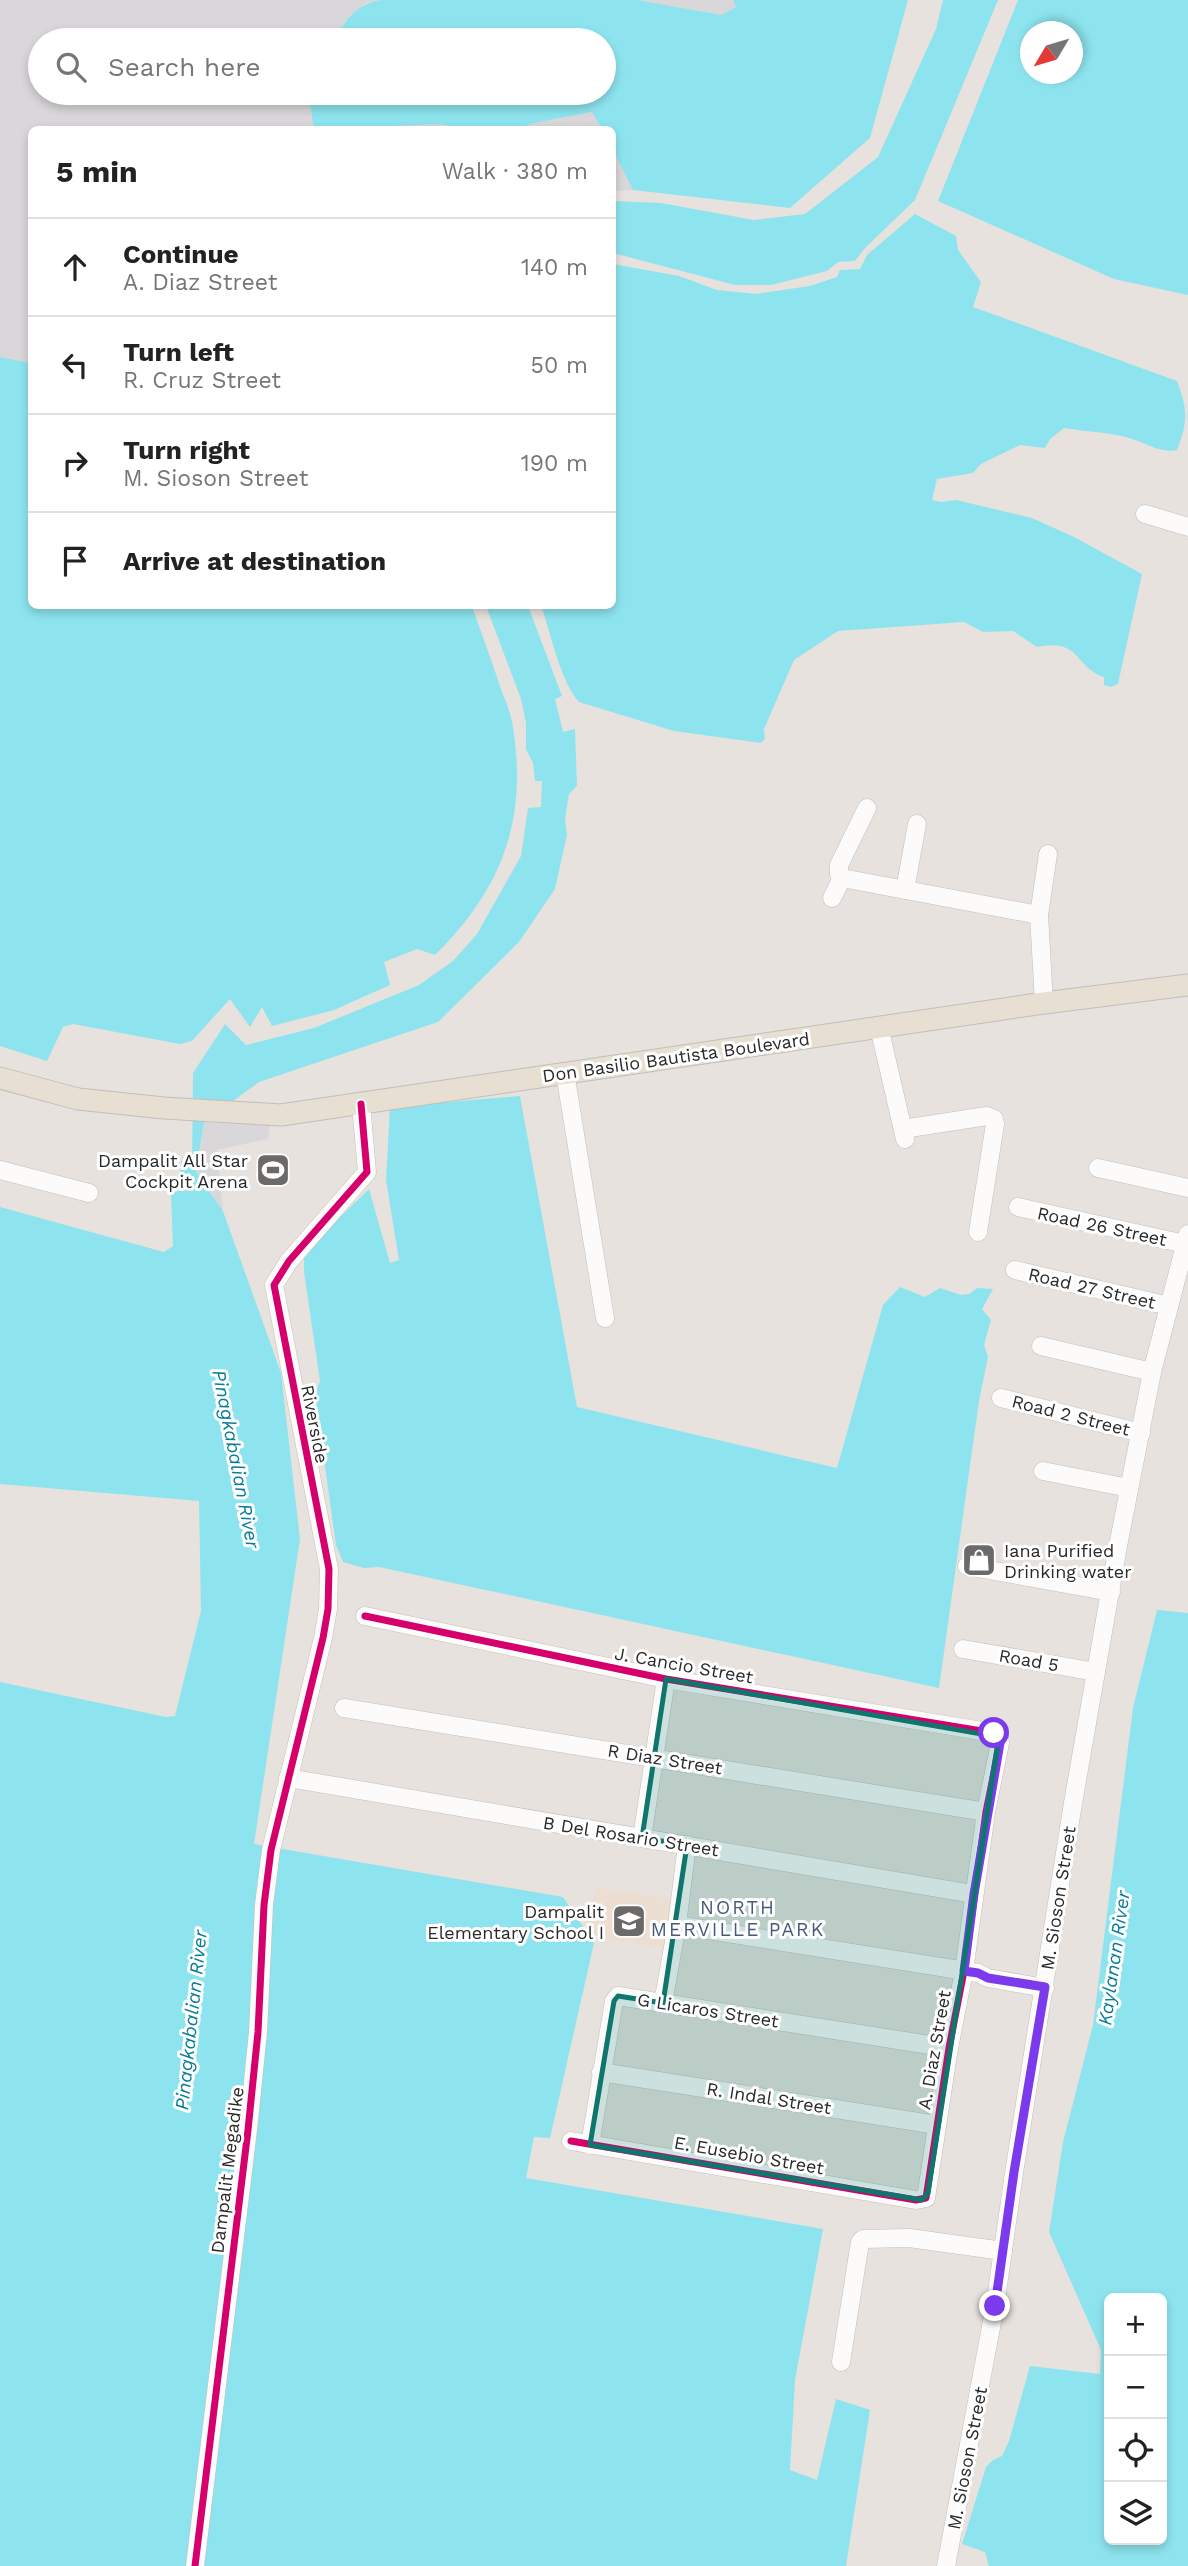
<!DOCTYPE html>
<meta charset="utf-8">
<style>
:root{--surface:#fff;--page:#f2f2f2;--text:#222;--muted:#767676;--line:#e0e0e0}
body{margin:0;font-family:"Work Sans",sans-serif;background:var(--page);color:var(--text)}
.controls{position:absolute;right:21px;bottom:21px;display:grid;overflow:hidden;border-radius:10px;box-shadow:0 4px 10px #0003}
.controls button{width:63px;height:63px;display:grid;place-items:center;padding:0;border:0;border-bottom:2px solid var(--line);background:var(--surface);color:var(--text);font:35px sans-serif}
.compass{position:absolute;left:1020px;top:21px;width:63px;height:63px;border-radius:50%;background:var(--surface);box-shadow:0 4px 10px #0003;rotate:232deg}
.stop{position:absolute;width:21px;height:21px;margin:-16px;border:5px solid #7c3aed;border-radius:50%;background:#fff}
.stop.end{background:#7c3aed;border-color:#fff;box-shadow:0 2px 7px #0008}
.list{margin:0;padding:0;list-style:none}
h2{display:flex;justify-content:space-between;align-items:center;height:91px;margin:0;padding:0 28px;font-size:30px}
h2 small{font-size:23px;font-weight:400;color:var(--muted)}
.list li{display:grid;grid-template-columns:46px 1fr auto;gap:21px;align-items:center;box-sizing:border-box;height:98px;padding:0 28px;border-top:2px solid var(--line)}
.list b{display:block;font-size:26px;white-space:nowrap}
.list p{margin:0;font-size:23px;white-space:nowrap;color:var(--muted)}
.list em{font-size:23px;font-style:normal;color:var(--muted)}
.icon{flex:none;width:38px;height:38px;fill:none;stroke:currentColor;stroke-width:2;stroke-linecap:round;stroke-linejoin:round}
.map{position:relative;flex:none;width:1188px;height:2566px;overflow:hidden}
.search{position:absolute;background:var(--surface);box-shadow:0 4px 10px #0003;left:28px;top:28px;width:588px;height:77px;display:flex;align-items:center;gap:18px;box-sizing:border-box;padding:0 24px;border-radius:38px;color:var(--muted);font-size:26px}
.panel{position:absolute;background:var(--surface);box-shadow:0 4px 10px #0003;left:28px;top:126px;width:588px;height:483px;border-radius:10px}
.map>svg:first-child{display:block}
.industrial{fill:#dad7da}
.education{fill:#ecdfd2}
.water{fill:#8de4ee;fill-rule:evenodd}
.lines{fill:none;stroke-linecap:round;stroke-linejoin:round}
.minor-casing{stroke:#c1bfc0;stroke-width:19}
.major-casing{stroke:#c0bebc;stroke-width:23}
.minor{stroke:#fcfbfa;stroke-width:18}
.major{stroke:#e7dfd1;stroke-width:21}
.cycleway-casing{stroke:#fff;stroke-width:11}
.cycleway{stroke:#d6006c;stroke-width:7}
.route{stroke:#7c3aed;stroke-width:9}
.marked{fill:#0f766e;fill-opacity:0.2;stroke:#0f766e;stroke-width:5;stroke-linejoin:round}
.labels{text-anchor:middle;dominant-baseline:central;stroke-width:6;stroke-linejoin:round;paint-order:stroke}
.street-label{font-size:18px;fill:#292929;stroke:#fff}
.poi-label{font-size:18px;fill:#292929;stroke:#fff;text-anchor:end}
.water-label{font-size:19px;font-style:italic;fill:#077d99;stroke:#fff}
.neighbourhood-label{font-size:19px;letter-spacing:2px;fill:#47597c;stroke:#fff}
</style>
<div class="map">
<svg width="1188" height="2566" viewBox="0 0 1188 2566">
<rect width="100%" height="100%" fill="#e8e2de"/>
<g class="industrial">
<polygon points="0,0 380,0 366,3 345,21 334,40 40,40 40,93 308,93 314,129 32,130 31,363 0,357"/>
<polygon points="637,0 733,0 736,7 722,15"/>
<polygon points="593,112 602,129 520,130 529,124"/>
<polygon points="439,124 465,129 357,130 372,125"/>
<polygon points="613,150 633,190 613,191"/>
<polygon points="204,1122 270,1125 268,1139 217,1150 223,1211 196,1172"/>
</g>
<polygon class="education" points="596,1887 674,1899 666,1948 590,1936 587,1929"/>
<g class="water">
<path d="M 380,0 L 637,0 L 722,15 L 736,7 L 733,0 L 908,0 L 870,138 L 790,208 L 633,190 L 613,150 L 612,130 L 602,129 L 592,112 L 529,124 L 520,130 L 465,129 L 439,124 L 314,129 L 308,93 L 604,93 L 604,40 L 334,40 C 345,20 357,4 380,0 Z"/>
<polygon points="943,0 998,0 915,200 865,248 855,261 838,262 827,271 771,285 735,285 613,253 613,201 661,203 754,220 805,214 878,157 936,29"/>
<path d="M 1018,0 L 1188,0 L 1188,295 L 1114,279 L 938,201 ZM 1030,32 L 1072,32 L 1072,74 L 1030,74 Z"/>
<path d="M 915,214 L 956,236 L 958,250 L 981,282 L 973,307 L 1177,381 C 1188,410 1188,421 1177,450 C 1160,453 1151,445 1135,440 C 1114,432 1087,432 1064,428 L 1050,439 L 1045,448 L 1020,445 L 981,464 L 973,473 L 937,479 L 932,500 L 941,502 L 956,500 L 1032,518 L 1074,537 L 1142,574 L 1118,684 L 1111,687 L 1104,685 L 1104,677 C 1073,667 1082,638 1037,647 L 1013,631 L 983,632 L 964,622 L 838,631 L 794,660 L 764,729 L 765,739 L 761,743 L 674,731 L 579,702 C 560,681 551,633 541,606 L 612,606 L 613,264 L 679,276 L 717,290 L 756,294 L 810,286 L 837,277 L 840,270 L 860,269 L 867,255 Z"/>
<path d="M 0,357 L 31,363 L 32,606 L 472,606 C 481,632 491,659 500,686 C 504,698 510,710 512,722 C 529,817 503,888 435,955 L 417,949 L 384,962 L 390,985 L 334,1010 L 272,1026 L 262,1007 L 250,1027 L 230,999 L 192,1041 L 180,1044 L 73,1024 L 63,1027 L 47,1061 L 0,1046 Z"/>
<polygon points="486,606 528,606 562,696 555,699 563,732 575,729 577,786 569,794 565,819 567,835 555,889 519,942 438,1022 259,1082 204,1122 196,1172 223,1211 281,1373 300,1539 254,1844 563,1897 594,1943 550,2138 534,2137 526,2178 823,2229 795,2380 790,2470 817,2480 836,2399 870,2410 846,2566 0,2566 0,1682 166,1717 175,1716 201,1611 199,1501 0,1484 0,1207 164,1252 173,1246 171,1193 180,1190 181,1161 192,1162 193,1073 225,1024 246,1045 314,1028 419,985 453,961 477,934 521,856 528,808 541,807 542,781 535,781 533,763 526,749 526,723 521,699"/>
<polygon points="520,1096 577,1407 837,1468 883,1305 900,1287 925,1297 940,1288 961,1295 969,1294 977,1288 993,1289 982,1309 991,1320 984,1345 988,1357 979,1401 939,1688 379,1567 364,1568 343,1562 336,1545 315,1395 320,1381 304,1272 304,1255 311,1245 369,1189 390,1263 399,1260 386,1180 390,1107"/>
<path d="M 1157,1610 L 1188,1613 L 1188,2566 L 989,2566 L 985,2552 L 962,2544 L 986,2467 L 993,2460 L 1002,2456 L 1009,2441 L 1030,2366 L 1100,2374 L 1101,2350 L 1049,2232 L 1063,2142 L 1093,2025 L 1133,1708 ZM 1109,2298 L 1162,2298 L 1162,2540 L 1109,2540 Z"/>
</g>
<g class="lines">
<g class="minor-casing">
<g id="minor">
<polyline points="1145,514 1188,527"/>
<polyline points="867,808 839,865 839,874 842,878 1039,915"/>
<polyline points="905,890 917,824"/>
<polyline points="832,898 842,878"/>
<polyline points="1044,1003 1039,915 1048,854"/>
<polyline points="879,1027 905,1139"/>
<polyline points="565,1073 605,1318"/>
<polyline points="903,1129 987,1116 994,1119 995,1124 978,1232"/>
<polyline points="1098,1168 1188,1188"/>
<polyline points="0,1170 89,1193"/>
<polyline points="1018,1207 1185,1244"/>
<polyline points="1015,1270 1169,1306"/>
<polyline points="1041,1346 1152,1372"/>
<polyline points="1001,1398 1141,1433"/>
<polyline points="1043,1471 1129,1488"/>
<polyline points="967,1566 1111,1592"/>
<polyline points="365,1616 666,1679 994,1733 999,1737 1000,1743 986,1812 964,1971 949,2048 926,2198 916,2200 571,2141"/>
<polyline points="963,1649 1096,1672"/>
<polyline points="344,1708 986,1812"/>
<polyline points="288,1778 973,1894"/>
<polyline points="642,1838 666,1679"/>
<polyline points="677,1925 978,1973 988,1978 1045,1988"/>
<polyline points="663,2003 677,1925 687,1845"/>
<polyline points="601,2072 937,2125"/>
<polyline points="590,2145 614,2001 618,1996 949,2048"/>
<polyline points="841,2362 860,2242 863,2239 909,2238 1003,2251"/>
<polyline points="195,2566 248,2130 258,2032 264,1905 271,1850 323,1638 328,1609 329,1569 274,1285 289,1261 367,1172 361,1104"/>
<polyline points="946,2566 995,2306 1014,2173 1073,1803 1118,1546 1152,1372 1188,1234"/>
</g>
</g>
<g class="major-casing">
<polyline id="major" points="0,1078 78,1099 164,1108 281,1115 1044,1003 1188,985"/>
</g>
<use href="#minor" class="minor"/>
<use href="#major" class="major"/>
<g class="cycleway-casing">
<g id="cycleway">
<polyline points="365,1616 666,1679 994,1733 999,1737 1000,1743 986,1812 964,1971 949,2048 926,2198 916,2200 571,2141"/>
<polyline points="195,2566 248,2130 258,2032 264,1905 271,1850 323,1638 328,1609 329,1569 274,1285 289,1261 367,1172 361,1104"/>
</g>
</g>
<use href="#cycleway" class="cycleway"/>
</g>
<g class="lines">
<polyline class="route" points="994,1733 999,1737 1000,1743 974,1894 964,1971 978,1973 988,1978 1045,1987 1014,2172 995,2306"/>
</g>
<path class="marked" d="M 666,1679 L 999,1737 L 928,2193 L 922,2200 L 590,2145 L 614,2001 L 618,1996 L 663,2003 L 687,1845 L 642,1838 Z"/>
<defs>
<g id="stadium-square" transform="scale(1.75)"><rect x="-9" y="-9" width="18" height="18" rx="4" fill="#6c6a68" stroke="#fff"/><path d="M0-5a6.5 5 0 1 0 0 10a6.5 5 0 1 0 0-10ZM-3.5-1.8h7v3.6h-7Z" fill="#fff"/></g>
<g id="shop-square" transform="scale(1.75)"><rect x="-9" y="-9" width="18" height="18" rx="4" fill="#6c6a68" stroke="#fff"/><path d="M-5-2.5h2.3a2.7 3.5 0 0 1 5.4 0H5L5.5 6h-11ZM-1.5-2.5h3a1.5 2.3 0 0 0-3 0Z" fill="#fff"/></g>
<g id="school-square" transform="scale(1.75)"><rect x="-9" y="-9" width="18" height="18" rx="4" fill="#6c6a68" stroke="#fff"/><path d="M0-5L7-2L0 1L-7-2ZM-4 1L0 2.5L4 1V4Q0 6-4 4Z" fill="#fff"/></g>
</defs>
<g fill-rule="evenodd">
<use href="#stadium-square" x="273" y="1170"/>
<use href="#shop-square" x="979" y="1560"/>
<use href="#school-square" x="629" y="1921"/>
</g>
<g class="labels">
<g class="street-label">
<text transform="translate(676 1057) rotate(-8)">Don Basilio Bautista Boulevard</text>
<text transform="translate(1102 1226) rotate(12)">Road 26 Street</text>
<text transform="translate(1092 1288) rotate(13)">Road 27 Street</text>
<text transform="translate(1071 1415) rotate(14)">Road 2 Street</text>
<text transform="translate(315 1424) rotate(79)">Riverside</text>
<text transform="translate(1029 1660) rotate(10)">Road 5</text>
<text transform="translate(684 1665) rotate(10)">J. Cancio Street</text>
<text transform="translate(665 1759) rotate(9)">R Diaz Street</text>
<text transform="translate(631 1836) rotate(9)">B Del Rosario Street</text>
<text transform="translate(1058 1898) rotate(-81)">M. Sioson Street</text>
<text transform="translate(708 2010) rotate(9)">G Licaros Street</text>
<text transform="translate(934 2050) rotate(-80)">A. Diaz Street</text>
<text transform="translate(769 2098) rotate(9)">R. Indal Street</text>
<text transform="translate(749 2155) rotate(10)">E. Eusebio Street</text>
<text transform="translate(227 2170) rotate(-83)">Dampalit Megadike</text>
<text transform="translate(967 2458) rotate(-79)">M. Sioson Street</text>
</g>
<g class="poi-label">
<text x="248" y="1160">Dampalit All Star<tspan x="248" dy="21">Cockpit Arena</tspan></text>
<text x="1004" y="1550" text-anchor="start">Iana Purified<tspan x="1004" dy="21">Drinking water</tspan></text>
<text x="604" y="1911">Dampalit<tspan x="604" dy="21">Elementary School I</tspan></text>
</g>
<g class="water-label">
<text transform="translate(236 1459) rotate(79)">Pinagkabalian River</text>
<text transform="translate(1114 1958) rotate(-82)">Kaylanan River</text>
<text transform="translate(191 2020) rotate(-84)">Pinagkabalian River</text>
</g>
<g class="neighbourhood-label">
<text x="738" y="1907">NORTH<tspan x="738" dy="22">MERVILLE PARK</tspan></text>
</g>
</g>
</svg>
<div class="controls">
<button>+</button>
<button>−</button>
<button><svg class="icon" aria-label="locate" viewBox="0 0 24 24"><circle cx="12" cy="12" r="6"/><path d="M12 2v4M12 18v4M2 12h4M18 12h4"/></svg></button>
<button><svg class="icon" aria-label="layers" viewBox="0 0 24 24"><path d="M12 4l9 5-9 5-9-5zM3 14l9 5 9-5"/></svg></button>
</div>
<svg class="compass" viewBox="-18 -18 36 36"><path d="M0-13l5 13h-10z" fill="#e53935"/><path d="M0 13l5-13h-10z" fill="#767676"/></svg>
<div class="stop" style="left:994px;top:1733px"></div>
<div class="stop end" style="left:995px;top:2306px"></div>
<div class="search"><svg class="icon" aria-label="search" viewBox="0 0 24 24"><circle cx="10" cy="10" r="6"/><path d="M15 15l6 6"/></svg>Search here</div>
<section class="panel">
<h2>5 min<small>Walk · 380 m</small></h2>
<ul class="list">
<li><svg class="icon" aria-label="ahead" viewBox="0 0 24 24"><path d="M12 20V5M6 11l6-6 6 6"/></svg><div><b>Continue</b><p>A. Diaz Street</p></div><em>140 m</em></li>
<li><svg class="icon" aria-label="left" viewBox="0 0 24 24"><path d="M17 20v-9H6M10 6l-5 5 5 5"/></svg><div><b>Turn left</b><p>R. Cruz Street</p></div><em>50 m</em></li>
<li><svg class="icon" aria-label="right" viewBox="0 0 24 24"><path d="M7 20v-9h11M14 6l5 5-5 5"/></svg><div><b>Turn right</b><p>M. Sioson Street</p></div><em>190 m</em></li>
<li><svg class="icon" aria-label="arrive" viewBox="0 0 24 24"><path d="M6 21V4h12l-3 4 3 4H6"/></svg><div><b>Arrive at destination</b></div></li>
</ul>
</section>
</div>
